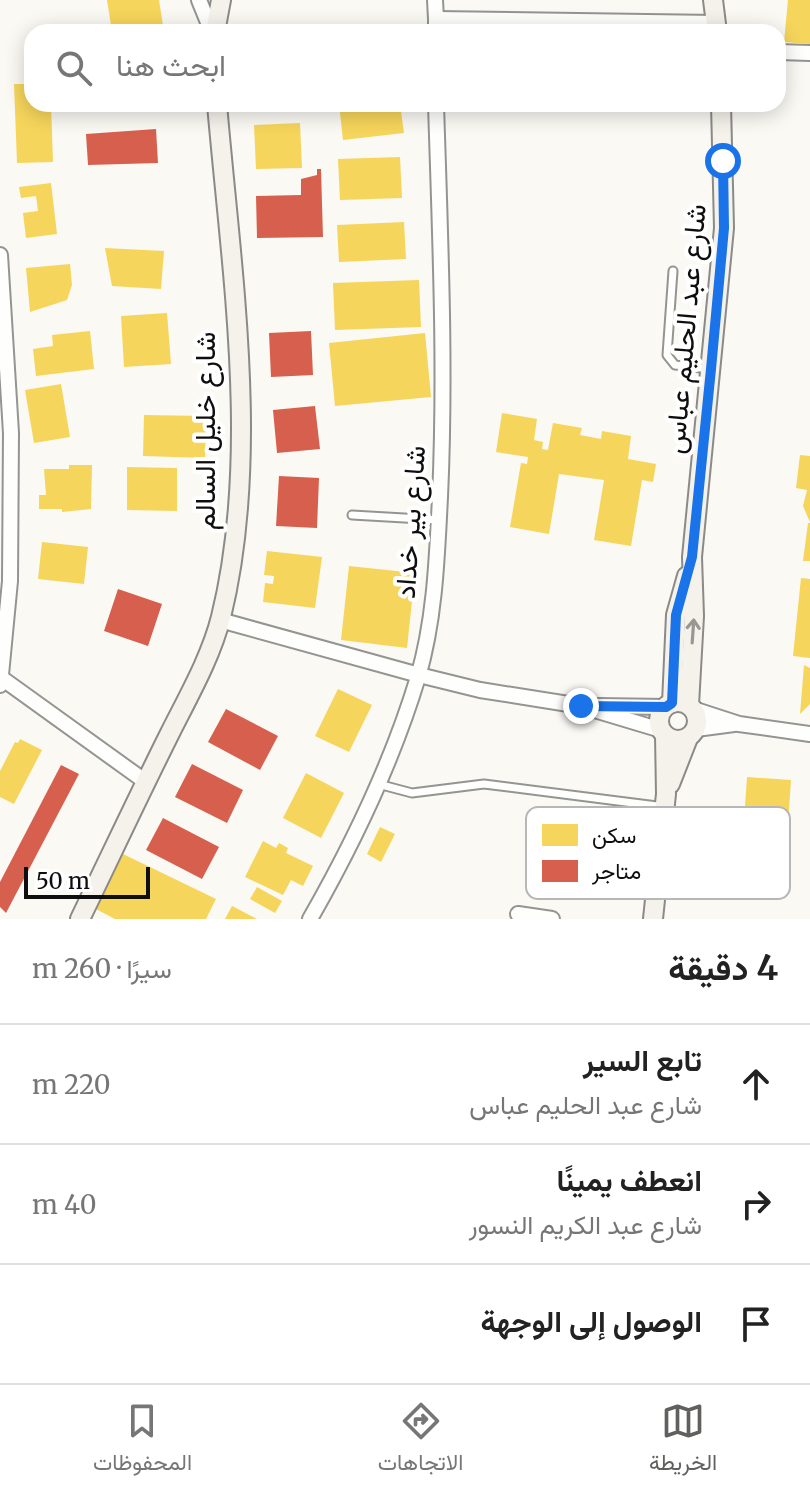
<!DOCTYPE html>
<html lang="ar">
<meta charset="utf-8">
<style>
:root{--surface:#fff;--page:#f2f2f2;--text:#222;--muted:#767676;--line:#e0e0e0;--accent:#61605e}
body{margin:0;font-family:Merriweather,Vazirmatn,serif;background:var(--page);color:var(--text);direction:rtl}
.scale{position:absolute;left:24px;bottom:20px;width:126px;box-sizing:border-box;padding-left:8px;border:4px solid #0e0e0e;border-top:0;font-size:22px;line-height:28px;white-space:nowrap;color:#0e0e0e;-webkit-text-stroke:6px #fff;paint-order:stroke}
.stop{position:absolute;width:24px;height:24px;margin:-18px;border:6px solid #1a73e8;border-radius:50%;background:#fff}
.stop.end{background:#1a73e8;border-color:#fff;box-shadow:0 2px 8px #0008}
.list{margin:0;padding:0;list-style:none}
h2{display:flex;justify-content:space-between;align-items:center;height:104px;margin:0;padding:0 32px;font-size:34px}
h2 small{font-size:26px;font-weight:400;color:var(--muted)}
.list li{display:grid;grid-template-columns:52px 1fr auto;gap:24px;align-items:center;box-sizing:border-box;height:120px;padding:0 32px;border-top:2px solid var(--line)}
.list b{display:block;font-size:30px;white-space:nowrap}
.list p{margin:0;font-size:26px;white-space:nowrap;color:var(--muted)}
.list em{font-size:26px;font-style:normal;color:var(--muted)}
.icon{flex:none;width:44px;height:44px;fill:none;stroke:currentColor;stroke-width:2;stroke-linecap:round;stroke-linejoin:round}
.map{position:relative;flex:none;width:810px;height:919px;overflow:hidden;direction:ltr}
.search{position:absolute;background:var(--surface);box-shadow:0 4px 20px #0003;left:24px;right:24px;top:24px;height:88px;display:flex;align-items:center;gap:20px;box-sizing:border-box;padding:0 28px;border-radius:24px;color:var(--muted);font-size:30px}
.sheet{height:464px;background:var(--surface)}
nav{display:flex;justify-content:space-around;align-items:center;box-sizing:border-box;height:112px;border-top:2px solid var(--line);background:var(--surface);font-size:22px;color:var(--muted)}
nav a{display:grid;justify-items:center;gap:4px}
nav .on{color:var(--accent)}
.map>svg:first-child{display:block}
.homes{fill:#f6d55c}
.shops{fill:#d6604d}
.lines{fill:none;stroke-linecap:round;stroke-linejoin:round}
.lane-casing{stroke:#949492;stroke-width:11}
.street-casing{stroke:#949492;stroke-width:18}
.secondary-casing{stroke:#8b8a88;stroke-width:22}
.lane{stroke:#fefefd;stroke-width:7}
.street{stroke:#fefefd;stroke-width:14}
.secondary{stroke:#f4f2eb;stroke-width:18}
.oneway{stroke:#989793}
.route{stroke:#1a73e8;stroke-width:10}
.labels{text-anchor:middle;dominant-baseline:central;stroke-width:8;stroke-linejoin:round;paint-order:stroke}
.street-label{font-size:28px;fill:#0e0e0e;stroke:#fff}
.key{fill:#fff;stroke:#b7b7b7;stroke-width:2}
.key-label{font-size:22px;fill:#0e0e0e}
</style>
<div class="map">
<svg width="810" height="919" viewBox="0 0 810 919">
<rect width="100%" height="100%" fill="#faf9f4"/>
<g class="homes">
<polygon points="107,0 159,0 164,32 112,32"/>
<polygon points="788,0 810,0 810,44 784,42"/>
<polygon points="14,84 32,84 32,104 51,104 53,162 17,163"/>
<polygon points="79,104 110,104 110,106 79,109"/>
<polygon points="339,104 400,104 404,133 343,140"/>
<polygon points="300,123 302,168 256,169 254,125"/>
<polygon points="400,157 402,198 340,200 338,159"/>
<polygon points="51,183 57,234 26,238 23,213 38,211 36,196 21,198 19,187"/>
<polygon points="404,222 406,259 339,262 337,225"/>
<polygon points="105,248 164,251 161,289 112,286"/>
<polygon points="70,264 72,285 67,300 30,312 26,268"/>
<polygon points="419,280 421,327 335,330 333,283"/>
<polygon points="167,313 171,364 124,367 121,316"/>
<polygon points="90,331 94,369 36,376 33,349 53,346 52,335"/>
<polygon points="425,333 431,397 335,406 329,343"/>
<polygon points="61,384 70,437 34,443 25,390"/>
<polygon points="502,413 537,419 534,440 543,442 542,449 548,450 553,423 582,428 580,435 601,439 602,431 631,436 628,459 656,464 653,482 642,480 631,546 594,540 604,480 559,474 549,534 510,527 521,463 527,464 528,457 496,452"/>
<polygon points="144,415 206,416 205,458 143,456"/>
<polygon points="800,455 810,456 810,522 803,506 807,490 796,488"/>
<polygon points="69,465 92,465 91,509 62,512 62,509 39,509 39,495 46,495 44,469 69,469"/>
<polygon points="127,467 177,468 177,511 127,510"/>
<polygon points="808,523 810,523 810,561 803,561"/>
<polygon points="42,542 88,547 84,584 38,579"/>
<polygon points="267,551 322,557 315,608 263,602 265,583 273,584 274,576 264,575"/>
<polygon points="349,566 415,573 407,648 341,640"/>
<polygon points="801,578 810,579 810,658 793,656"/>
<polygon points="804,665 810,668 810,704 800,714"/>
<polygon points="338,689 372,705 349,752 315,736"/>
<polygon points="20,739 42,750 14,804 0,797 0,771 15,742 18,743"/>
<polygon points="306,773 344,793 321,838 283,818"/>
<polygon points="747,777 791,780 788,824 744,821"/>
<polygon points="380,827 395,834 381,862 367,854"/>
<polygon points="263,841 276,848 279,843 288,848 286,853 313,866 303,886 291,880 283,895 245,877"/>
<polygon points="121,853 216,899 206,919 115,919 94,908"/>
<polygon points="257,887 282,901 275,913 250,899"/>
<polygon points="232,906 257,919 225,919"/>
</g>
<g class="shops">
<polygon points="156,129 158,163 88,165 86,134"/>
<polygon points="317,169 321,169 323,237 257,238 256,196 301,195 301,179 317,175"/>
<polygon points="311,331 313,375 271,377 269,333"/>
<polygon points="315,406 320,449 277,453 273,410"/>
<polygon points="279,476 319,478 317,528 276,526"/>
<polygon points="118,589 162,604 148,646 104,631"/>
<polygon points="226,709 278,736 260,770 208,742"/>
<polygon points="192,764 243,790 227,823 175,797"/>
<polygon points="61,765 79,774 6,913 0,907 0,882"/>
<polygon points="163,818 219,847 202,879 146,850"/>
</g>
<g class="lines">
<g class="lane-casing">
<g id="lane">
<polyline points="673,271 667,355 675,365 709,369"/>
<polyline points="352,515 439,520"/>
<polyline points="378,784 412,793 484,784 665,807"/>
</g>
</g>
<g class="street-casing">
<g id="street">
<polyline points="199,0 212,32"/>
<polyline points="435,0 436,19"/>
<polyline points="436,32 436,19 716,23"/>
<polyline points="778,52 810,53"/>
<polyline points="0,255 11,433 10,581 0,685"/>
<polyline points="220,620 419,675 480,690 581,706 661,730"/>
<polyline points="0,677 146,782"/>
<polyline points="598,706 666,707"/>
<polyline points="693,709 739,724 810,734"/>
<polyline points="696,729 734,724"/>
<polyline points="518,914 552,919"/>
<path d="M 310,919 C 354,842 392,763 418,677 C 435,619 437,557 440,497 C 446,367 440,235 436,104"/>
</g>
</g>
<g class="secondary-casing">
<g id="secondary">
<polyline points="713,0 717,32"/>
<polyline points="215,32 221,0"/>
<circle cx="678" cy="721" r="19"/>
<polyline points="672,703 676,615 687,576"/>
<polyline points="689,705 694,616 692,557 724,228 721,104"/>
<polyline points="670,784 688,738"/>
<path d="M 80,919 C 110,857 139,795 170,733 C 188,697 211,657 221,617 C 261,455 231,269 217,104"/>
<polyline points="653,919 666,794 665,735"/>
</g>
</g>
<use href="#lane" class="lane"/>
<use href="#street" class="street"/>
<use href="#secondary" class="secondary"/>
</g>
<defs><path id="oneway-shaft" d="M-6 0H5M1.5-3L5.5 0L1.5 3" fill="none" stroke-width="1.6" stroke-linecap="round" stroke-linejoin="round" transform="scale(2)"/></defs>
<use class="oneway" href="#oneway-shaft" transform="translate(693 631) rotate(-86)"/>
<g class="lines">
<polyline class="route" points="581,706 666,707 672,703 676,615 692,557 711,369 724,228 723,161"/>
</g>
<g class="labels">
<g class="street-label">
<text transform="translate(685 329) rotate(-85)">شارع عبد الحليم عباس</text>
<text transform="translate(205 431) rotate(-90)">شارع خليل السالم</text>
<text transform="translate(410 522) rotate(-86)">شارع بير خداد</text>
</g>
</g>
<rect x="526" y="807" width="264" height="92" rx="12" class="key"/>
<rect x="542" y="824" width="36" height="22" fill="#f6d55c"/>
<rect x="542" y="860" width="36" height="22" fill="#d6604d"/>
<g class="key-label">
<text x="592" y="843">سكن</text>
<text x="592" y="879">متاجر</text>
</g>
</svg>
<div class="scale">50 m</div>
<div class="stop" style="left:723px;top:161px"></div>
<div class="stop end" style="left:581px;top:706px"></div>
<div class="search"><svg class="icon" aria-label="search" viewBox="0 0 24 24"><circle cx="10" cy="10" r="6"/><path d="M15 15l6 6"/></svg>ابحث هنا</div>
</div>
<section class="sheet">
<h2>4 دقيقة<small>سيرًا · 260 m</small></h2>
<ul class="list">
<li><svg class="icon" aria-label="ahead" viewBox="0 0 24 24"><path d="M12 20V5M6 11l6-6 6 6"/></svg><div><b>تابع السير</b><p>شارع عبد الحليم عباس</p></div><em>220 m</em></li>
<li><svg class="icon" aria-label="right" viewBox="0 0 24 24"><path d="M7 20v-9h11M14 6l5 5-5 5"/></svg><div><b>انعطف يمينًا</b><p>شارع عبد الكريم النسور</p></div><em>40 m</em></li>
<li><svg class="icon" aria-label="arrive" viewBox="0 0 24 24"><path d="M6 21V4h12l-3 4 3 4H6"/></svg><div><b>الوصول إلى الوجهة</b></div></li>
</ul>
</section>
<nav>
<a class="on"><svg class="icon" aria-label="map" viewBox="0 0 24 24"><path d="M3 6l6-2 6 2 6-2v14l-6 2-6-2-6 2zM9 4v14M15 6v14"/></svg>الخريطة</a>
<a><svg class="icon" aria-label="directions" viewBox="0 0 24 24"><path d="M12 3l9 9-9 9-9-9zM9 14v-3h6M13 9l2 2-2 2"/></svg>الاتجاهات</a>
<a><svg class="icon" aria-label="saved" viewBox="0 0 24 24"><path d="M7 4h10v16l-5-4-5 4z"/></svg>المحفوظات</a>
</nav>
